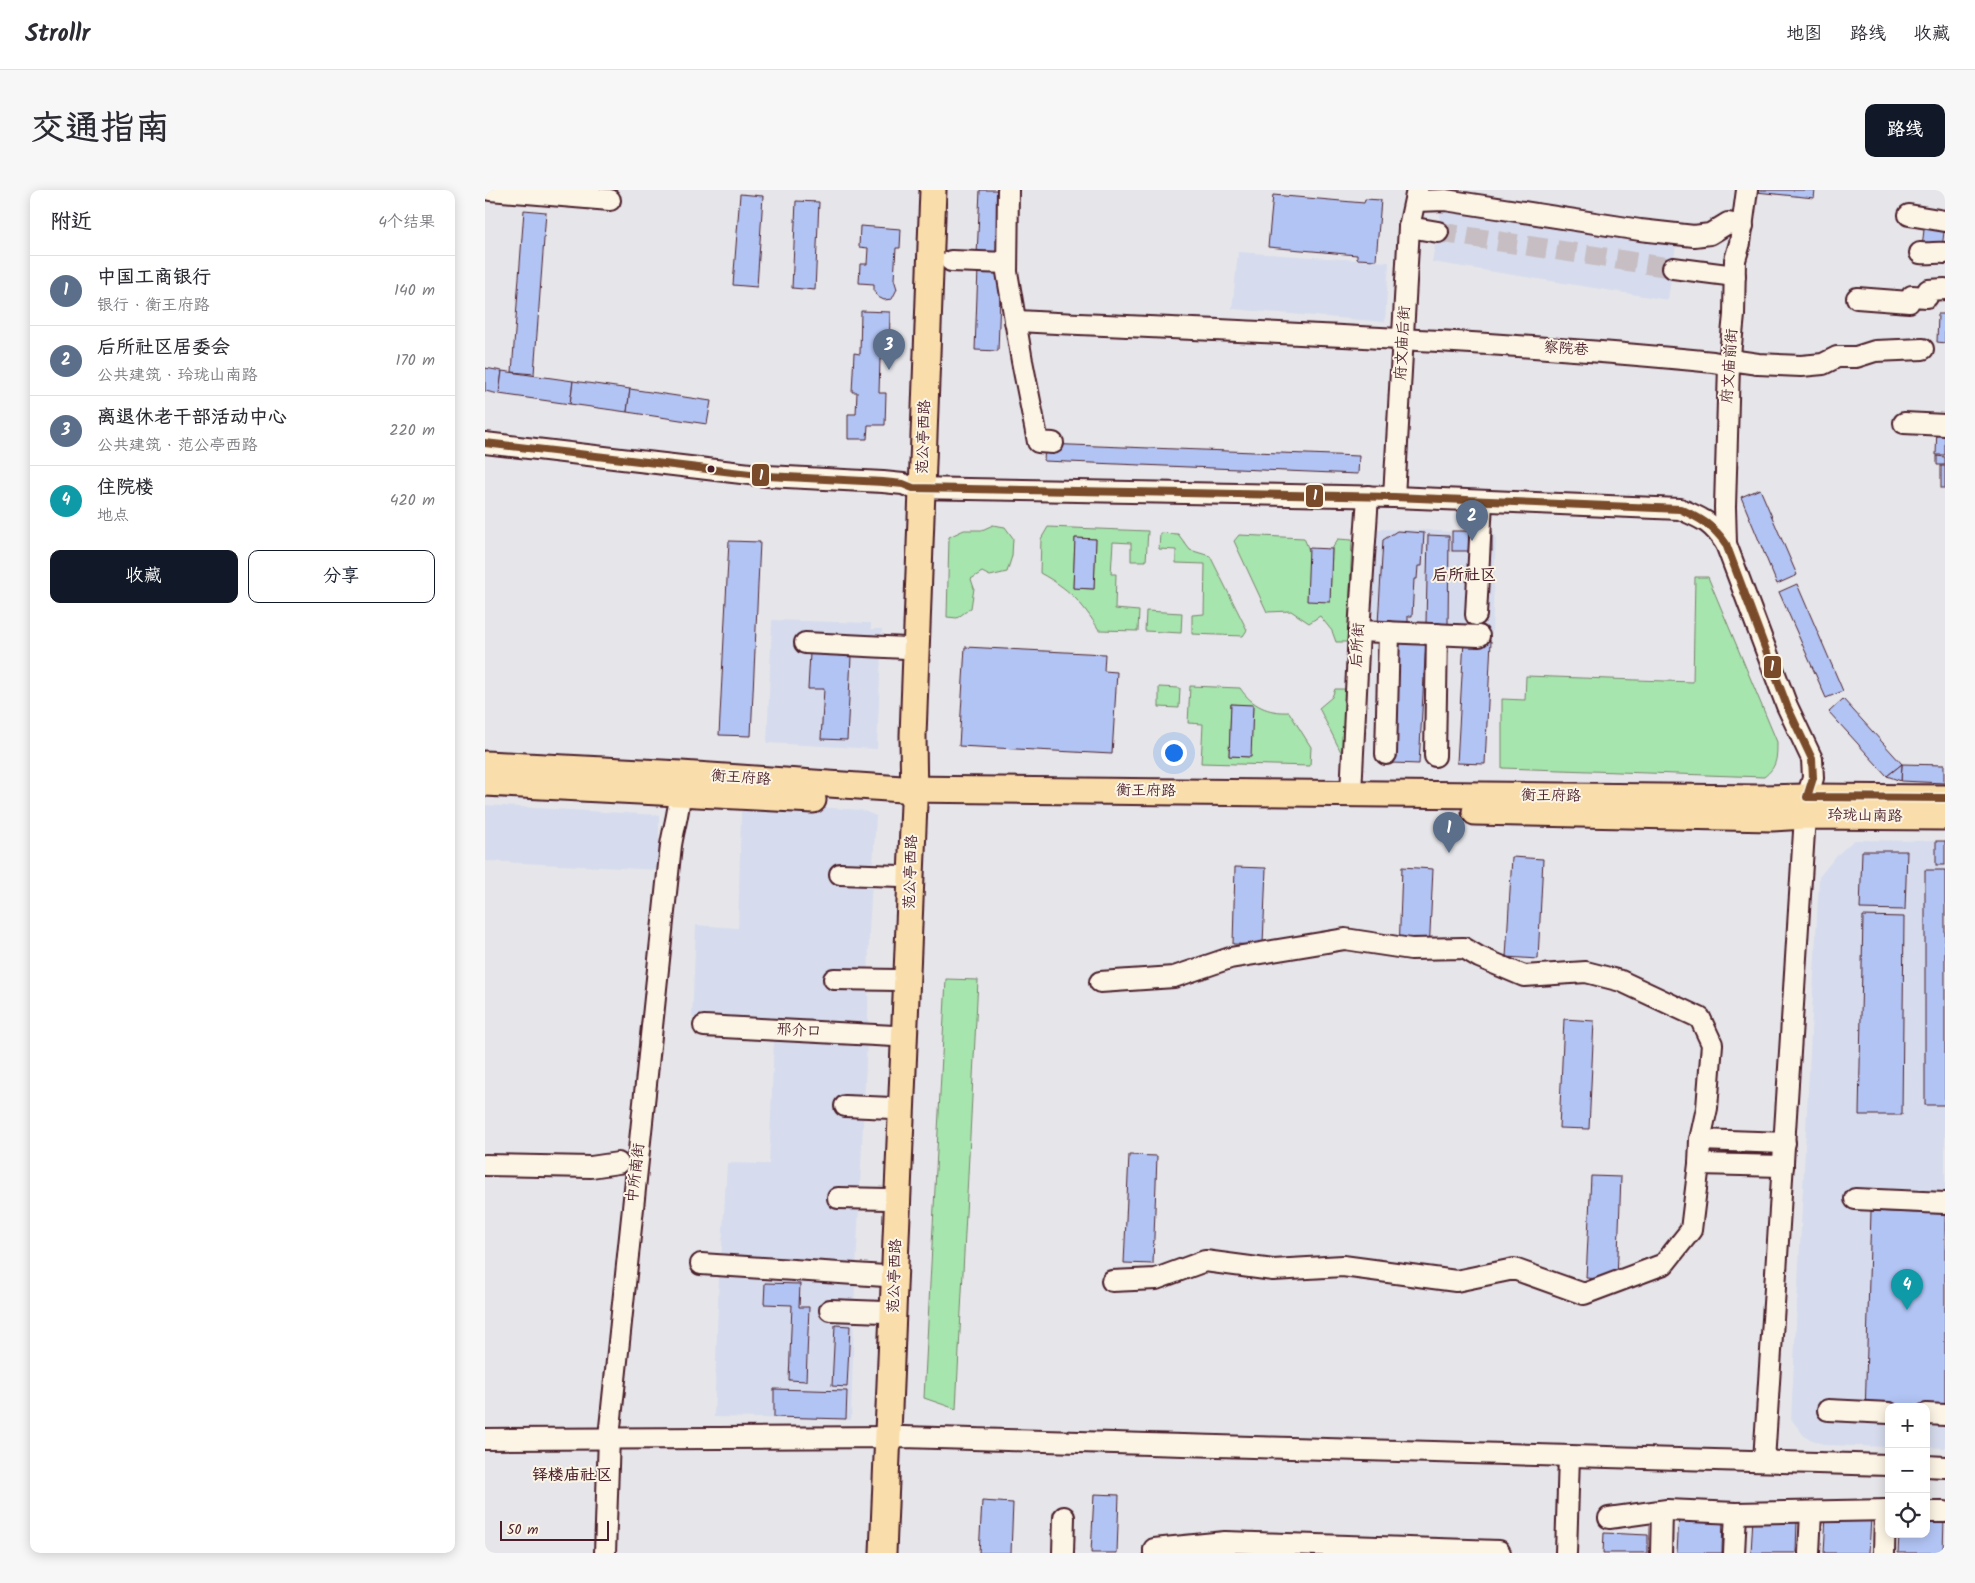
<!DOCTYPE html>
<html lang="zh">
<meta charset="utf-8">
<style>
:root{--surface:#fff;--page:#f7f7f7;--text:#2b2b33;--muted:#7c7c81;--line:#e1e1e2;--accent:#111827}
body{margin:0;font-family:Kalam,"LXGW WenKai TC",sans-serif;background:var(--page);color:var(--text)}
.controls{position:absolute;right:15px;bottom:15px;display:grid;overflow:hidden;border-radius:10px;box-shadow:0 2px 12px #0003}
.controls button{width:45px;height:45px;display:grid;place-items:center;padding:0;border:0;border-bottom:1px solid var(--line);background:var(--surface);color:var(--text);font:25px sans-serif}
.scale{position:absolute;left:15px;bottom:12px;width:109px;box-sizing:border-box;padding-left:5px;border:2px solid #4a1f2b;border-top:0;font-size:14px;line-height:18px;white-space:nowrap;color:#4a1f2b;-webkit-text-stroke:4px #fcf5e5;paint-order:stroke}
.you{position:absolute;left:688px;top:562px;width:18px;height:18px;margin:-12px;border:4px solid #fff;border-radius:50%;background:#1a73e8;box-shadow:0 0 0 8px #1a73e833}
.badge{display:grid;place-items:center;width:32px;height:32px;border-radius:50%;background:var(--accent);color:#fff;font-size:16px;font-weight:700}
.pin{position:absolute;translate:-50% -41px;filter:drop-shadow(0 1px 2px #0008)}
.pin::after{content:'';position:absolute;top:26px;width:18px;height:15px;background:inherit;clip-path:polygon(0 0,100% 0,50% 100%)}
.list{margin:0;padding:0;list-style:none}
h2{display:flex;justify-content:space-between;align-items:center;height:65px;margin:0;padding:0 20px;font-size:21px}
h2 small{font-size:16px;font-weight:400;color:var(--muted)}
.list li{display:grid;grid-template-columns:32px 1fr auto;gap:15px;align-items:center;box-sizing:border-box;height:70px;padding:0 20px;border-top:1px solid var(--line)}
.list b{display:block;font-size:19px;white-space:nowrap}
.list p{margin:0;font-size:16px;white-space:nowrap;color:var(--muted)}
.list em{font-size:16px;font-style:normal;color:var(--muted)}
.actions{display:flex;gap:10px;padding:15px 20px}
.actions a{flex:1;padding:11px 0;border:1px solid var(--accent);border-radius:10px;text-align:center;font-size:18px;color:var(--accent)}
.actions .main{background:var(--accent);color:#fff}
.icon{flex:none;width:28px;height:28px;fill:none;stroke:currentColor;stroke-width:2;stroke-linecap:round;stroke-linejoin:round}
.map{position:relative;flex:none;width:1460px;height:1363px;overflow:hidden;border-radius:10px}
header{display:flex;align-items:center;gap:30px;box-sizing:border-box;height:70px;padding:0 25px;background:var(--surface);border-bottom:1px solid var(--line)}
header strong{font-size:24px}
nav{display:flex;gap:28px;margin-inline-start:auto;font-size:18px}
.intro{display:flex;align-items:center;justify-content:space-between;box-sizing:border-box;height:120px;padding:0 30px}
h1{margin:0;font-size:35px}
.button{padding:12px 22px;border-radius:10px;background:var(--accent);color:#fff;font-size:18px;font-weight:700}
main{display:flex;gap:30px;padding:0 30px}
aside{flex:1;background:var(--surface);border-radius:10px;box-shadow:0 2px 12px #0003}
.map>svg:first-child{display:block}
.built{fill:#d6dced}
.green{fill:#a6e5ad;stroke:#78826c;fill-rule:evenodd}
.building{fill:#b2c4f4;stroke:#4a1f2b}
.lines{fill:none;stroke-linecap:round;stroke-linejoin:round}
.minor-tunnel{stroke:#c7bec4;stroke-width:20;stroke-dasharray:20 10;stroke-linecap:butt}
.minor-casing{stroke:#4a1f2b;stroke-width:24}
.major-casing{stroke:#4a1f2b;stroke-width:29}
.minor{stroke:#fcf5e5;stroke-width:20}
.major{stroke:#f9deab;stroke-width:25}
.bus-1-casing{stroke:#fcf5e5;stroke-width:11}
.bus-1{stroke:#7a4b2a;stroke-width:8}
.bus-dot{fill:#4a1f2b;stroke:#fcf5e5;stroke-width:2}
.labels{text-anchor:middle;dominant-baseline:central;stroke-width:4;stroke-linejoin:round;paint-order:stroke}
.street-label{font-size:15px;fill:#4a1f2b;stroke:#fcf5e5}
.neighbourhood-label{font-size:16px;font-weight:bold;fill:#4a1f2b;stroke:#fcf5e5}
.line-badge{stroke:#fcf5e5;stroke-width:2}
.badge-label{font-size:14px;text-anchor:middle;font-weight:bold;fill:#fff}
</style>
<header>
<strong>Strollr</strong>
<nav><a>地图</a><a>路线</a><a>收藏</a></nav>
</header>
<div class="intro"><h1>交通指南</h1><a class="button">路线</a></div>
<main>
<aside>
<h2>附近<small>4个结果</small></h2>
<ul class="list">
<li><span class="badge" style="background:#5c6f8a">1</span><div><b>中国工商银行</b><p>银行 · 衡王府路</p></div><em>140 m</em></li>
<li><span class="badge" style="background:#5c6f8a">2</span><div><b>后所社区居委会</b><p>公共建筑 · 玲珑山南路</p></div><em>170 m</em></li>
<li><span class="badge" style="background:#5c6f8a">3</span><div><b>离退休老干部活动中心</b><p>公共建筑 · 范公亭西路</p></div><em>220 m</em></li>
<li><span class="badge" style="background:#0f9aa8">4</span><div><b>住院楼</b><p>地点</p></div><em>420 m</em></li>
</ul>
<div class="actions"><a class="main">收藏</a><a>分享</a></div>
</aside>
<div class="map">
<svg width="1460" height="1363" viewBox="0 0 1460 1363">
<rect width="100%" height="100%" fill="#e6e6ea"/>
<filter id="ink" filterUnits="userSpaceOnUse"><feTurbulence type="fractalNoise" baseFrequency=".02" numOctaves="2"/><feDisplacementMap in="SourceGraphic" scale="10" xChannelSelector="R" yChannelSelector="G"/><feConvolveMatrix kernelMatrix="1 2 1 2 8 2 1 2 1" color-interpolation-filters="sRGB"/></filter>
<g filter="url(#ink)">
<g class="built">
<polygon points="957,14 1191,55 1183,110 947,72"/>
<polygon points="753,62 904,72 900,132 747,119"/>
<polygon points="888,339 940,340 1011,345 1007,444 883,436"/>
<polygon points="287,430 386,433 386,439 397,439 392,559 282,553"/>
<polygon points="270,613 377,620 391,626 384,742 383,835 207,827 211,735 253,738 256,622"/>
<polygon points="0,615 174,625 174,680 0,671"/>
<polygon points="1369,650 1451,651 1451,675 1460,675 1460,1258 1441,1257 1441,1217 1404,1217 1404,1257 1340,1255 1320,1247 1306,1229 1334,687 1351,666"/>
<polygon points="289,848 382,852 371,1079 236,1071 242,973 284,974"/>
<polygon points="234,1084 370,1093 366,1230 229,1227"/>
</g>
<g class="green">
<polygon points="508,335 520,337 528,348 527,366 522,382 505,386 497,382 486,389 489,398 486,418 472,428 462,427 464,347 479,340 497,340"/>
<path d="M 563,337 L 663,341 L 661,371 L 646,371 L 646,353 L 628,352 L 626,384 L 631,384 L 630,419 L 654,421 L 653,441 L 614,440 C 596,411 584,399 555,383 L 556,349 ZM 590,348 L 611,349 L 609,399 L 588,398 Z"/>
<polygon points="675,343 693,344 705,360 725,366 762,440 758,446 707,444 707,425 719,424 720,374 691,373 691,360 674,359"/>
<polygon points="754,345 819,348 845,412 847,359 853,349 867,350 863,452 851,452 847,441 835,426 824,433 806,421 782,422 749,351"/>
<path d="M 1210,387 L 1223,387 L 1292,552 C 1292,568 1292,577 1279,587 L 1017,578 L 1017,509 L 1040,510 L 1041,486 L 1208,492 Z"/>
<polygon points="661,421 697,423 696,443 660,441"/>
<path d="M 705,496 L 755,498 C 767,516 783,523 804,522 L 826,557 L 825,576 L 716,573 L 718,534 L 703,533 ZM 746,514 L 768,516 L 765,567 L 744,566 Z"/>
<polygon points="674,497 695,498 694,518 674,517"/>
<polygon points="850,499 861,499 859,568 834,518 847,507"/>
<polygon points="461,789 493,790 471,1219 439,1208"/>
</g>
<g class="building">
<polygon points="495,0 518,0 516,65 492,65"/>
<polygon points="1271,0 1330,0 1329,8 1271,2"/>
<polygon points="255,4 278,6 272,97 248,95"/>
<polygon points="788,5 879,13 880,9 896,10 891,70 872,69 872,65 783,57"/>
<polygon points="311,11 334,12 330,100 307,98"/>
<polygon points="39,20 61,22 49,184 27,182"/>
<polygon points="1440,31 1460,33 1457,59 1437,57"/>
<polygon points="375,36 416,39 415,58 411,58 409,89 412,99 407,109 399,110 393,107 389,101 389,94 374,93 375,74 382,74 383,58 374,57"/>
<polygon points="493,78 516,79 513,161 490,160"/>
<polygon points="376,121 405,122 404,169 395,169 394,203 401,203 400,235 383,235 382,249 363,249 363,224 371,224 372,202 367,202 369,163 375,164"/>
<polygon points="1453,124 1460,124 1460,153 1452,152"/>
<polygon points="0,178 17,181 14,204 0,201"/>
<polygon points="17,181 88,191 85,214 14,204"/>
<polygon points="88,191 145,199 142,222 85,214"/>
<polygon points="145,199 226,211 222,234 142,222"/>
<polygon points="1452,236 1460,237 1460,265 1451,265"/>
<polygon points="560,254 874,266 873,284 559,271"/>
<polygon points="1452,266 1460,267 1460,275 1452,275"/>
<rect x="1456" y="276" width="4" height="22"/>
<polygon points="1275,299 1312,385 1292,394 1256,307"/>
<polygon points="912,341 939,343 937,376 933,376 932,389 929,389 927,426 923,426 923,436 893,434 898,350"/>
<rect x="967" y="341" width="40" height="20"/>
<polygon points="943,345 964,346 963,434 941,433"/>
<polygon points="590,348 611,349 609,399 588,398"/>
<polygon points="244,351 275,352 266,546 234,545"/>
<polygon points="824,358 847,359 845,412 822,411"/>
<polygon points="1312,394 1358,501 1341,508 1294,402"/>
<polygon points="913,449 941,451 934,574 907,573"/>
<polygon points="979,450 1006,451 1000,574 972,573"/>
<polygon points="480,457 620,464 619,481 632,482 627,564 474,556"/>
<polygon points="325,463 366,466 362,550 336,549 339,499 323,499"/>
<polygon points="1358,509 1417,574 1402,586 1344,522"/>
<polygon points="746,514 768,515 766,567 744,566"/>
<polygon points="1417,574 1459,575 1459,593 1416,591"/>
<polygon points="1417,574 1416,591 1402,586"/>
<rect x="1451" y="651" width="9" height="24"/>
<polygon points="1377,661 1422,661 1420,720 1375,719"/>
<polygon points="1027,667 1058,669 1053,769 1021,767"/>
<polygon points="750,677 781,678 778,755 748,754"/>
<polygon points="917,677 948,679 944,763 914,762"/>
<rect x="1440" y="680" width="20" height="235"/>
<polygon points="1378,726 1419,727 1417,925 1374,925"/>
<polygon points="1079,829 1109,831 1104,939 1074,938"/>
<polygon points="644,965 672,966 668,1074 639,1073"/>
<polygon points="1106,986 1136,987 1132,1090 1101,1088"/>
<polygon points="1386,1021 1460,1024 1460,1227 1441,1217 1404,1217 1380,1225"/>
<polygon points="280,1093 315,1094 314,1117 324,1117 321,1191 304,1190 307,1115 279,1114"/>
<polygon points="350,1135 365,1136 362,1197 347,1196"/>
<polygon points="289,1199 362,1201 361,1229 289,1227"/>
<polygon points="609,1304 634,1305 632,1363 606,1363"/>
<polygon points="497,1311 528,1313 526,1363 494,1363"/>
<polygon points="1194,1325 1238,1327 1237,1363 1192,1363"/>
<polygon points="1341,1325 1386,1327 1384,1363 1339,1363"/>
<polygon points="1268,1327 1312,1329 1311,1363 1266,1363"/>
<polygon points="1441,1328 1459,1329 1458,1363 1413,1363 1414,1344 1441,1344"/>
<polygon points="1119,1343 1163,1345 1163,1363 1118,1363"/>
</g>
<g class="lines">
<polyline class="minor-tunnel" points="953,42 1188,78"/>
<g class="minor-casing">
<g id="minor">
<polyline points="5,0 125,10"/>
<polyline points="523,0 522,82 537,171 553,252 568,253"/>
<polyline points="930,11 960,10 1155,40 1209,46 1225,44 1243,33 1258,36"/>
<polyline points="1424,25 1460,31"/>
<polyline points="924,37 953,42"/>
<path d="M 1435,63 C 1445,64 1452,62 1460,63"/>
<polyline points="466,71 522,73"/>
<polyline points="1188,78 1250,86"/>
<polyline points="1372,108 1424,112 1427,106 1442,107 1443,100 1460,99"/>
<path d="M 530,131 C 763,142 996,149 1228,172 L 1244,175"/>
<polyline points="1245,170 1273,174 1316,176 1338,174 1352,167 1371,167 1390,161 1438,159"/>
<polyline points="1419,233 1460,235"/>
<path d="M 0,253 L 282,286 L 398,292 L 418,294 L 428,298 L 909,307 L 1195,319 C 1218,329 1227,332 1241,354 L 1302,516 L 1327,569 L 1328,588 L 1322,607 L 1320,626 L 1279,1271"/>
<polyline points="909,307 924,37 932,0"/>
<polyline points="1241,354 1240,317 1244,175 1249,125 1250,70 1255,53 1262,0"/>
<polyline points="991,425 997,311"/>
<polyline points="874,441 994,446"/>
<polyline points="320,453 421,458"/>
<polyline points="901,564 904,442"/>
<polyline points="950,566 952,444"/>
<polyline points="866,603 874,441 883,306"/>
<polyline points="355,684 415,686"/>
<polyline points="349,789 412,790"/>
<polyline points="615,792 689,787 745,768 860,749 926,759 979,758 994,767 1039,786 1101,782 1136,791 1215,828 1227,854 1222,918 1215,950 1214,974 1206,1040 1179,1074 1099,1104 1029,1079 971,1091 858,1076 788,1080 720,1071 671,1089 627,1091"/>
<polyline points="219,836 409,846"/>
<polyline points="360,916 407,918"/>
<polyline points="1215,950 1300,953"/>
<polyline points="1214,974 1298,976"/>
<polyline points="0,975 106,977 133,973"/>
<polyline points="353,1008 403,1009"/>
<polyline points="1370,1009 1460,1013"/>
<polyline points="216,1074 400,1086"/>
<polyline points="345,1120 399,1122"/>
<polyline points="1343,1220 1404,1223"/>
<polyline points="1441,1224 1460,1225"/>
<polyline points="0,1249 418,1247 1404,1275"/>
<polyline points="1441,1276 1460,1277"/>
<polyline points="1441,1322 1460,1322"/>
<polyline points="1124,1328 1182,1320 1251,1323 1404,1320"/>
<path d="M 120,1363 L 124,1247 L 186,655 C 189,637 194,622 195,604"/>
<polyline points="578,1363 579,1327"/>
<polyline points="669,1363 669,1359 740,1352 1014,1361 1015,1363"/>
<polyline points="1081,1363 1084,1266"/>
<polyline points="1176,1363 1177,1321"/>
<polyline points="1249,1363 1251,1323"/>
<polyline points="1324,1363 1326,1322"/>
<polyline points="1399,1363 1400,1320"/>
</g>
</g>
<g class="major-casing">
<g id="major">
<polyline points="0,574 196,584 417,599 1276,608 1322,607 1460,608"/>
<polyline points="0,593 328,610"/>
<polyline points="990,622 1287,628 1320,626 1460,627"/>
<polyline points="398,1363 429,614 428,546 448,0"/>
</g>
</g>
<use href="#minor" class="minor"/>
<use href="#major" class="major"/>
<g class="bus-1-casing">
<path id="bus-1" d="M 0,253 L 282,286 L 398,292 L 418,294 L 428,298 L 909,307 L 1195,319 C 1215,328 1229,336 1241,354 L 1302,516 L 1327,569 L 1328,588 L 1322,607 L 1460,608"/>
</g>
<use href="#bus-1" class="bus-1"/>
</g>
</g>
<circle class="bus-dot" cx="226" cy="279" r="4.5"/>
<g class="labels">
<g class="street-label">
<text transform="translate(918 153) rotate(-87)">府文庙后街</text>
<text transform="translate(1081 159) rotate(4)">察院巷</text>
<text transform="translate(1245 176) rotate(-86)">府文庙前街</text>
<text transform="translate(439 247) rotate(-88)">范公亭西路</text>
<text transform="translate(873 455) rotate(-87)">后所街</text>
<text transform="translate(256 588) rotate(4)">衡王府路</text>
<text transform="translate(661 601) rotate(1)">衡王府路</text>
<text transform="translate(1066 606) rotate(1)">衡王府路</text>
<text transform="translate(1380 626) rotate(1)">玲珑山南路</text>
<text transform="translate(426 682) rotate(-88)">范公亭西路</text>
<text transform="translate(314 841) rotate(3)">邢介口</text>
<text transform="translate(151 983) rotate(-83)">中所南街</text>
<text transform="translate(410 1086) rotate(-88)">范公亭西路</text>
</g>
<g class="neighbourhood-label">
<text x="979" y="385">后所社区</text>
<text x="87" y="1285">铎楼庙社区</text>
</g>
</g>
<g class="line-badge">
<rect x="266" y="273" width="19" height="24" rx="5" fill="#7a4b2a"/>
<rect x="820" y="294" width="19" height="24" rx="5" fill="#7a4b2a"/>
<rect x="1278" y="465" width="19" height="24" rx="5" fill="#7a4b2a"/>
</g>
<g class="badge-label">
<text x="276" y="290">1</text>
<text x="830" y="310">1</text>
<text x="1287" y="481">1</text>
</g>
</svg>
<div class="controls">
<button>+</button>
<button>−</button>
<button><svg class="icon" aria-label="locate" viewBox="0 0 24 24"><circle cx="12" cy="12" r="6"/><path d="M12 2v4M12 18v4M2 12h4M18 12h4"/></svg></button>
</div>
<div class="scale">50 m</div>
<div class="you"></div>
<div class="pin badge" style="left:964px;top:663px;background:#5c6f8a">1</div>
<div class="pin badge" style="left:987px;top:351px;background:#5c6f8a">2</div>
<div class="pin badge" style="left:404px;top:180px;background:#5c6f8a">3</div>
<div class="pin badge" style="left:1422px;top:1120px;background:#0f9aa8">4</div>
</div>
</main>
